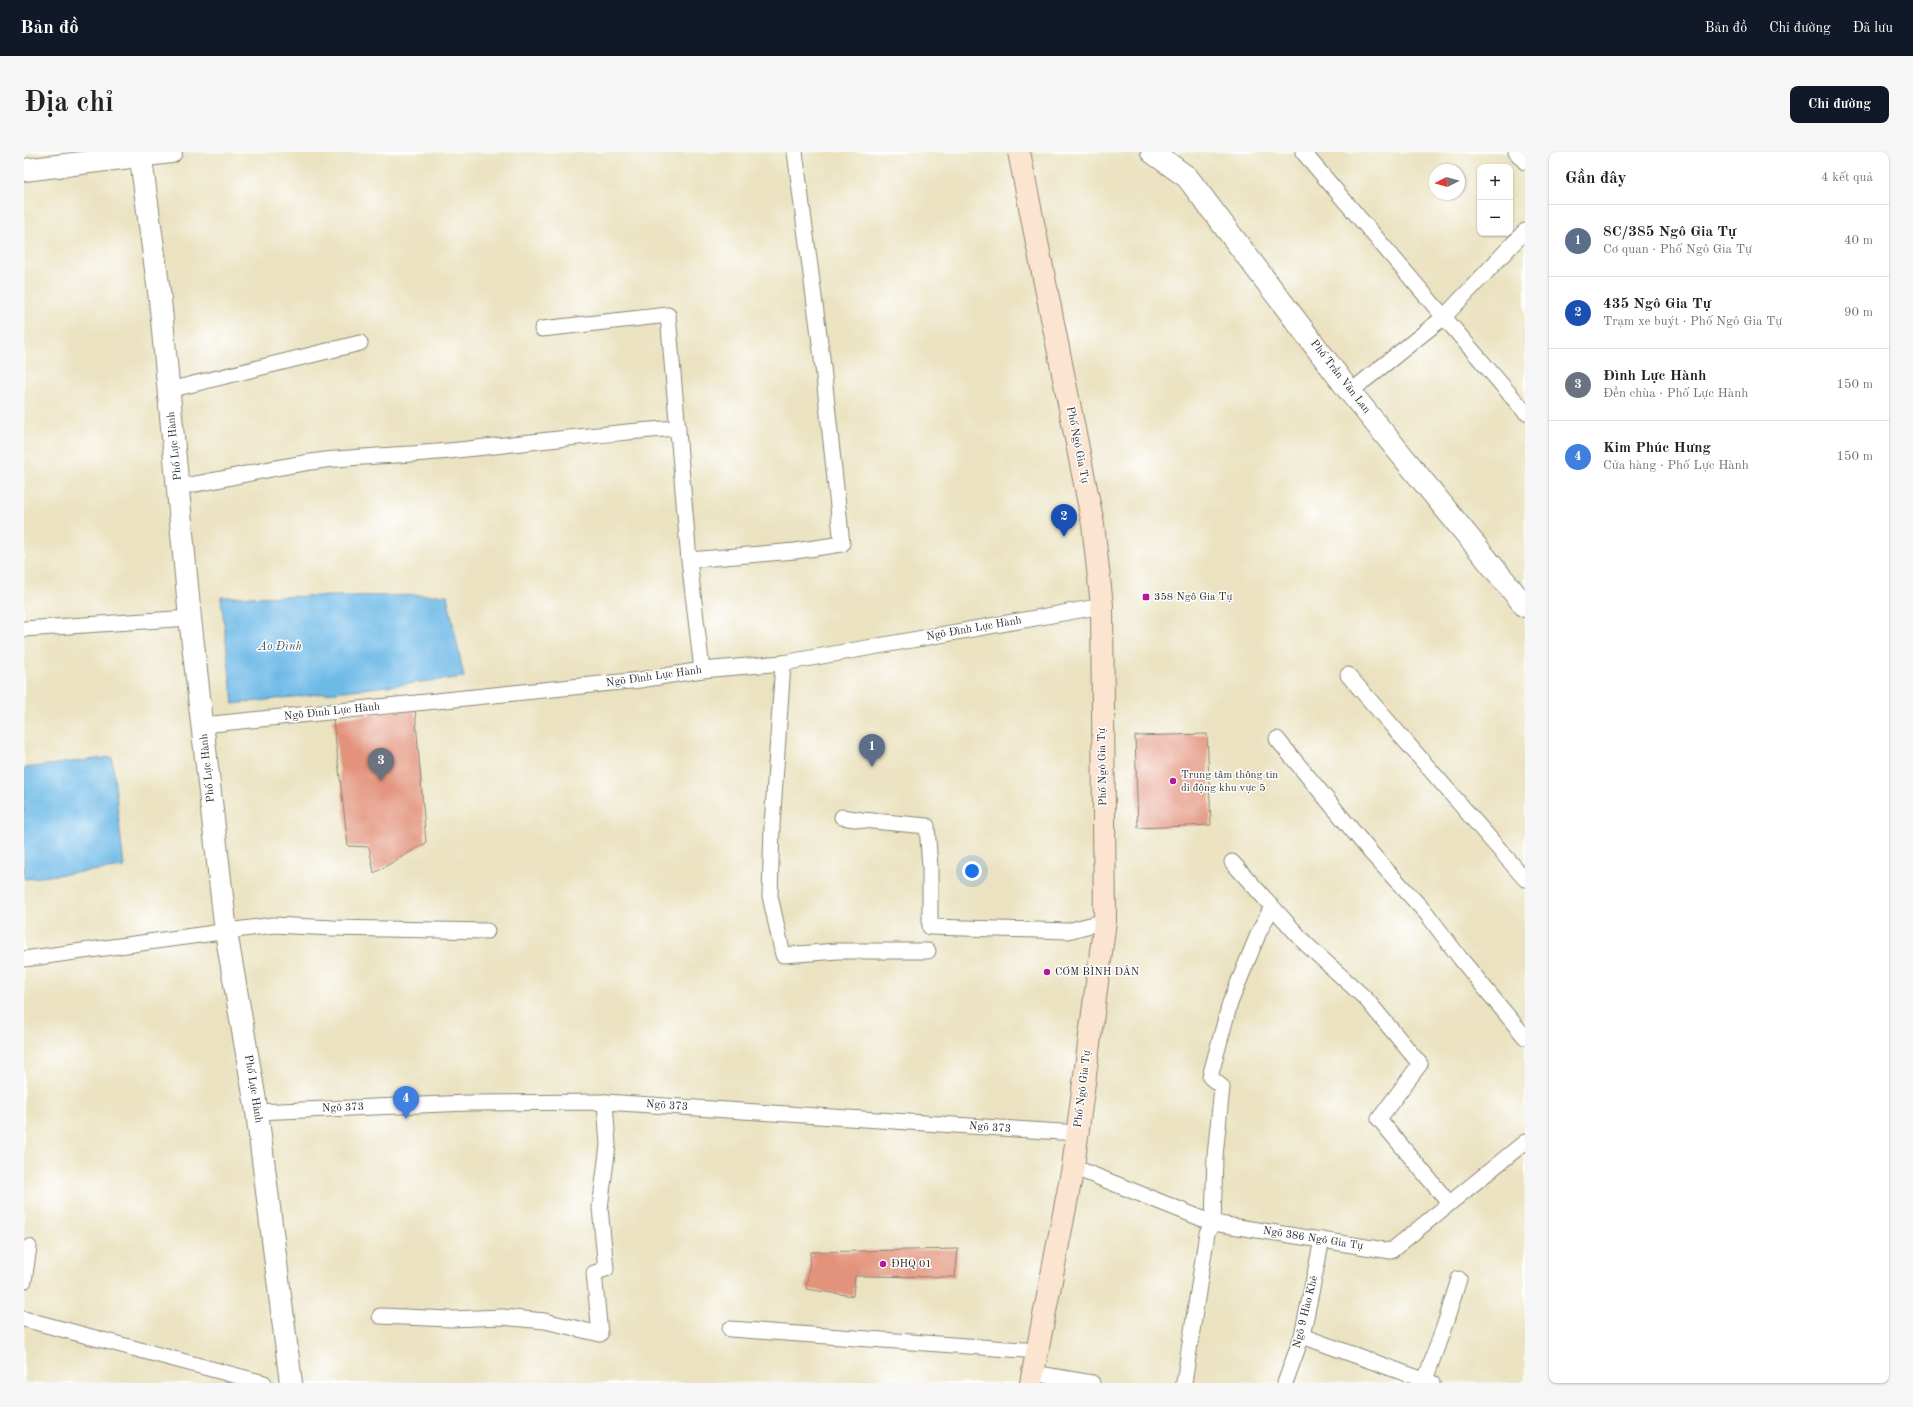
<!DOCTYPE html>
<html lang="vi">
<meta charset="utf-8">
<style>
:root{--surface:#fff;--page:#f6f6f6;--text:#222;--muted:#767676;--line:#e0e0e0;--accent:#111827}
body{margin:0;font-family:"Old Standard TT",serif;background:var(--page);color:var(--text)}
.controls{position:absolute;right:12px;top:12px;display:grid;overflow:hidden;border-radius:8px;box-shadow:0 1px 3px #0004}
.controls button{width:36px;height:36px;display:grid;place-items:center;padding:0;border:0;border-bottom:1px solid var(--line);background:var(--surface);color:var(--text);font:20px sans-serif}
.compass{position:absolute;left:1405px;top:12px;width:36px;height:36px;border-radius:50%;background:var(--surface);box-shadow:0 1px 3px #0004;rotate:264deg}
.you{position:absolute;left:948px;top:719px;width:14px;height:14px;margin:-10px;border:3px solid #fff;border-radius:50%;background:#1a73e8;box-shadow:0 0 0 6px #1a73e833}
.badge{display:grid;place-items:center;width:26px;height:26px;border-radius:50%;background:var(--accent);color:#fff;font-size:13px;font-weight:700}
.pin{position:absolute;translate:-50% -33px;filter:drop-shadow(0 1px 2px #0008)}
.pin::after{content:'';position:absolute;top:21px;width:14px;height:12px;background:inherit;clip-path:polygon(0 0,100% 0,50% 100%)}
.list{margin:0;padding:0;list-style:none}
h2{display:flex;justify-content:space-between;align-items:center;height:52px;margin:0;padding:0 16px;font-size:17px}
h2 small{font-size:13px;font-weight:400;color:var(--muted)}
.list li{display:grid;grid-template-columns:26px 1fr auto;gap:12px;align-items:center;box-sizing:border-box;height:72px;padding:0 16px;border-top:1px solid var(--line)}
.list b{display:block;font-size:15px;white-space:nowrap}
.list p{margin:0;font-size:13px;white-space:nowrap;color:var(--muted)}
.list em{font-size:13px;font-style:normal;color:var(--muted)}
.map{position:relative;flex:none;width:1501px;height:1231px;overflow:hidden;border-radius:8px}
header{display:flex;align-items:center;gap:24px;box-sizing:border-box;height:56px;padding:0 20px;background:var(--accent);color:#fff}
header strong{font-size:19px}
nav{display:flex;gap:22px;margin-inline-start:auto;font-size:14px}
.intro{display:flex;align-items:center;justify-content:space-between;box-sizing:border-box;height:96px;padding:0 24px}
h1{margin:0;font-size:28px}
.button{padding:10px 18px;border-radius:8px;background:var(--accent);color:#fff;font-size:14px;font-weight:700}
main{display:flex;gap:24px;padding:0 24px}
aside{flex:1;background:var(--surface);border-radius:8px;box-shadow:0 1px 3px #0004}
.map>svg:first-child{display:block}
.water{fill:#6ebae7;stroke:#4c7289}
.building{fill:#e3937c}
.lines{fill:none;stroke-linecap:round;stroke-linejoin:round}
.service-casing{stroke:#8a8676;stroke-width:17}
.minor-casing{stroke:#8a8676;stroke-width:24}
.tertiary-casing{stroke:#8a8676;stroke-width:24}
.secondary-casing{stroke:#8a8676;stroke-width:24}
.service{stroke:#fff;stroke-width:15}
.minor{stroke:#fff;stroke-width:22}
.tertiary{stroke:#fff;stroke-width:22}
.secondary{stroke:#fce5d0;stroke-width:22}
.poi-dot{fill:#b5179e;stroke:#fff;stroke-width:1.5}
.labels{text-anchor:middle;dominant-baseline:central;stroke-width:3;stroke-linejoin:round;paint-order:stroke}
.street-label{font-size:11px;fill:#2b2b2b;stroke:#fff}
.poi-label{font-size:11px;fill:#2b2b2b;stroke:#fff;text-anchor:start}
.water-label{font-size:12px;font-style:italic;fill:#425d6d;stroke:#fff}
</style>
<header>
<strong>Bản đồ</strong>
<nav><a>Bản đồ</a><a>Chỉ đường</a><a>Đã lưu</a></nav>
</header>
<div class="intro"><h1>Địa chỉ</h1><a class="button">Chỉ đường</a></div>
<main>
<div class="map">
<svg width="1501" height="1231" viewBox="0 0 1501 1231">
<rect width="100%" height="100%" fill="#fff"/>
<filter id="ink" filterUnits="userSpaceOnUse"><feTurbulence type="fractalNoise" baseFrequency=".025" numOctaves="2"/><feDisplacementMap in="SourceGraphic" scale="8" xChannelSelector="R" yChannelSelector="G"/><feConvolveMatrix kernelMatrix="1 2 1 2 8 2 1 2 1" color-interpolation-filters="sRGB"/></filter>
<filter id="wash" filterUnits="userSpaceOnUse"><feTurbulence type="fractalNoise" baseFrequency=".012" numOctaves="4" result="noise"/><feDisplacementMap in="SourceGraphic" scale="16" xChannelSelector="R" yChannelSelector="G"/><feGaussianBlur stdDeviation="0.9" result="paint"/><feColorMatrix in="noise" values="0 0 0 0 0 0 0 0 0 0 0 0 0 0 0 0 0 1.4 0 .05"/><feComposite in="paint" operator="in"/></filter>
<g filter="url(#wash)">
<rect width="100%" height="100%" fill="#eae2c0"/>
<g class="water">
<polygon points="423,443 440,525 209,552 197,445"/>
<polygon points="88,605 100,715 0,727 0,616"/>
</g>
<g id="blocks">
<g class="building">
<polygon points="391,557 402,691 350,721 345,695 324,694 309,567"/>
<polygon points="1183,582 1187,673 1114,676 1111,584"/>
<polygon points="934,1097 931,1125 831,1124 829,1144 782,1137 787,1100"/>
</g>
</g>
</g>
<g filter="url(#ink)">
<use href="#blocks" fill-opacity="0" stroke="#8a8676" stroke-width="1"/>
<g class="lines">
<g class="service-casing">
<g id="service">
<polyline points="1279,0 1501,260"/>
<polyline points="1492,0 1501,10"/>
<polyline points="518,177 644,163 665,408 678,518"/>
<polyline points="145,238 336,191"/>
<polyline points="1326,240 1420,165 1501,79"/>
<path d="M 155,335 C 204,327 252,314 301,308 C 342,304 384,303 425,299 C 502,291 578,281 654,276"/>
<polyline points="665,408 771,399 818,392 798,206 771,0"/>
<polyline points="0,477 166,466"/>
<polyline points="759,511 748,674 746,744 759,803 814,799 904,799"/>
<polyline points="1324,523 1501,727"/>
<polyline points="179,573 616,528 678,518 759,511 1078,454"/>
<polyline points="1253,587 1348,702 1403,762 1436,806 1501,885"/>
<polyline points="818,665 838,668 903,674 906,715 906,775 1044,779 1081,769"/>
<polyline points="1208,710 1282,792 1342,847 1396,912 1355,967 1425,1051"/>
<polyline points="0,807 249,773 309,776 463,779"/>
<polyline points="233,960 444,951 581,950 1053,981"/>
<polyline points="1049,1015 1189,1071 1367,1099 1501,990"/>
<polyline points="0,1129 5,1095"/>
<polyline points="356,1164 427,1167 478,1165 521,1169 576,1182 570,1121 582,1117 576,1056 584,993 581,950"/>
<polyline points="0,1167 240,1231"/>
<polyline points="706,1177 1014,1199"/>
<polyline points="1278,1184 1408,1231"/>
<polyline points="1009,1221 1068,1231"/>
<polyline points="1160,1231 1183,1081 1189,1071 1191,1004 1198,935 1186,925 1206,851 1235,780 1248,755"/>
<polyline points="1261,1231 1278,1184 1298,1088"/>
<polyline points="1400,1231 1422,1169 1435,1127"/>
</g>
</g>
<g class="minor-casing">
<polyline id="minor" points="116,0 136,147 166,466 202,780 233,960 267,1231"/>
</g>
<g class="tertiary-casing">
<g id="tertiary">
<polyline points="1128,0 1163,25 1326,240 1501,454"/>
<polyline points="0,18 147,0"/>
</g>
</g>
<g class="secondary-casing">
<polyline id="secondary" points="995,0 1069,372 1078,454 1081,769 1049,1015 1007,1231"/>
</g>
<use href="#service" class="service"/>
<use href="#minor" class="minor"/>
<use href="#tertiary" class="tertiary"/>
<use href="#secondary" class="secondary"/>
</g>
</g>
<g class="poi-dot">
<rect x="1118" y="441" width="8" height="8" rx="2"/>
<circle cx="1149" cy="629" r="4"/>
<circle cx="1023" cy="820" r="4"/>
<circle cx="859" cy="1112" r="4"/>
</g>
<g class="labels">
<g class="street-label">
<text transform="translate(1316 225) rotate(52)">Phố Trần Văn Lan</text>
<text transform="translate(1053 293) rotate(79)">Phố Ngô Gia Tự</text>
<text transform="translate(151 294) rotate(-96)">Phố Lực Hành</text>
<text transform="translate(950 477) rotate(-10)">Ngõ Đình Lực Hành</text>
<text transform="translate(630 525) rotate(-8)">Ngõ Đình Lực Hành</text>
<text transform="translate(308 560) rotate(-6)">Ngõ Đình Lực Hành</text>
<text transform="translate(1079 615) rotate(-91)">Phố Ngô Gia Tự</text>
<text transform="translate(184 616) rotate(-96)">Phố Lực Hành</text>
<text transform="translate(229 937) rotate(81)">Phố Lực Hành</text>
<text transform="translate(1059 937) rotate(-83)">Phố Ngô Gia Tự</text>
<text transform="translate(643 954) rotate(4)">Ngõ 373</text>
<text transform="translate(319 956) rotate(-2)">Ngõ 373</text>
<text transform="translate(966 976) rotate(4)">Ngõ 373</text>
<text transform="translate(1289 1087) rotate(9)">Ngõ 386 Ngô Gia Tự</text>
<text transform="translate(1282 1160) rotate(-76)">Ngõ 9 Hào Khê</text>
</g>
<g class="poi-label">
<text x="1130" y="445">358 Ngô Gia Tự</text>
<text x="1157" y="623">Trung tâm thông tin<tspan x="1157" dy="13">di động khu vực 5</tspan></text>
<text x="1031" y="820">CƠM BÌNH DÂN</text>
<text x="867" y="1112">ĐHQ 01</text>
</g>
<g class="water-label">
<text x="256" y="495">Ao Đình</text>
</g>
</g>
</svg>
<div class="controls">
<button>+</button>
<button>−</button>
</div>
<svg class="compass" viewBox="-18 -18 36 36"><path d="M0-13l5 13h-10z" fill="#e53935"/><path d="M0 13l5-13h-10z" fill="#767676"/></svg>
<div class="you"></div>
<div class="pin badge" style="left:848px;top:615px;background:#5c6f8a">1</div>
<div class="pin badge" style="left:1040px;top:385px;background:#1a4fb4">2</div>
<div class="pin badge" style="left:357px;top:629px;background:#6b7280">3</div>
<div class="pin badge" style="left:382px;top:967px;background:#3f7fe0">4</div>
</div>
<aside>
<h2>Gần đây<small>4 kết quả</small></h2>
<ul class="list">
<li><span class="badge" style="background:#5c6f8a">1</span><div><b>8C/385 Ngô Gia Tự</b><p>Cơ quan · Phố Ngô Gia Tự</p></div><em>40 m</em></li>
<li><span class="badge" style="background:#1a4fb4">2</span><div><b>435 Ngô Gia Tự</b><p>Trạm xe buýt · Phố Ngô Gia Tự</p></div><em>90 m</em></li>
<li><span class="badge" style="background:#6b7280">3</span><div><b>Đình Lực Hành</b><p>Đền chùa · Phố Lực Hành</p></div><em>150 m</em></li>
<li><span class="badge" style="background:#3f7fe0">4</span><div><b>Kim Phúc Hưng</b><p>Cửa hàng · Phố Lực Hành</p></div><em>150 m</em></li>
</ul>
</aside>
</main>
